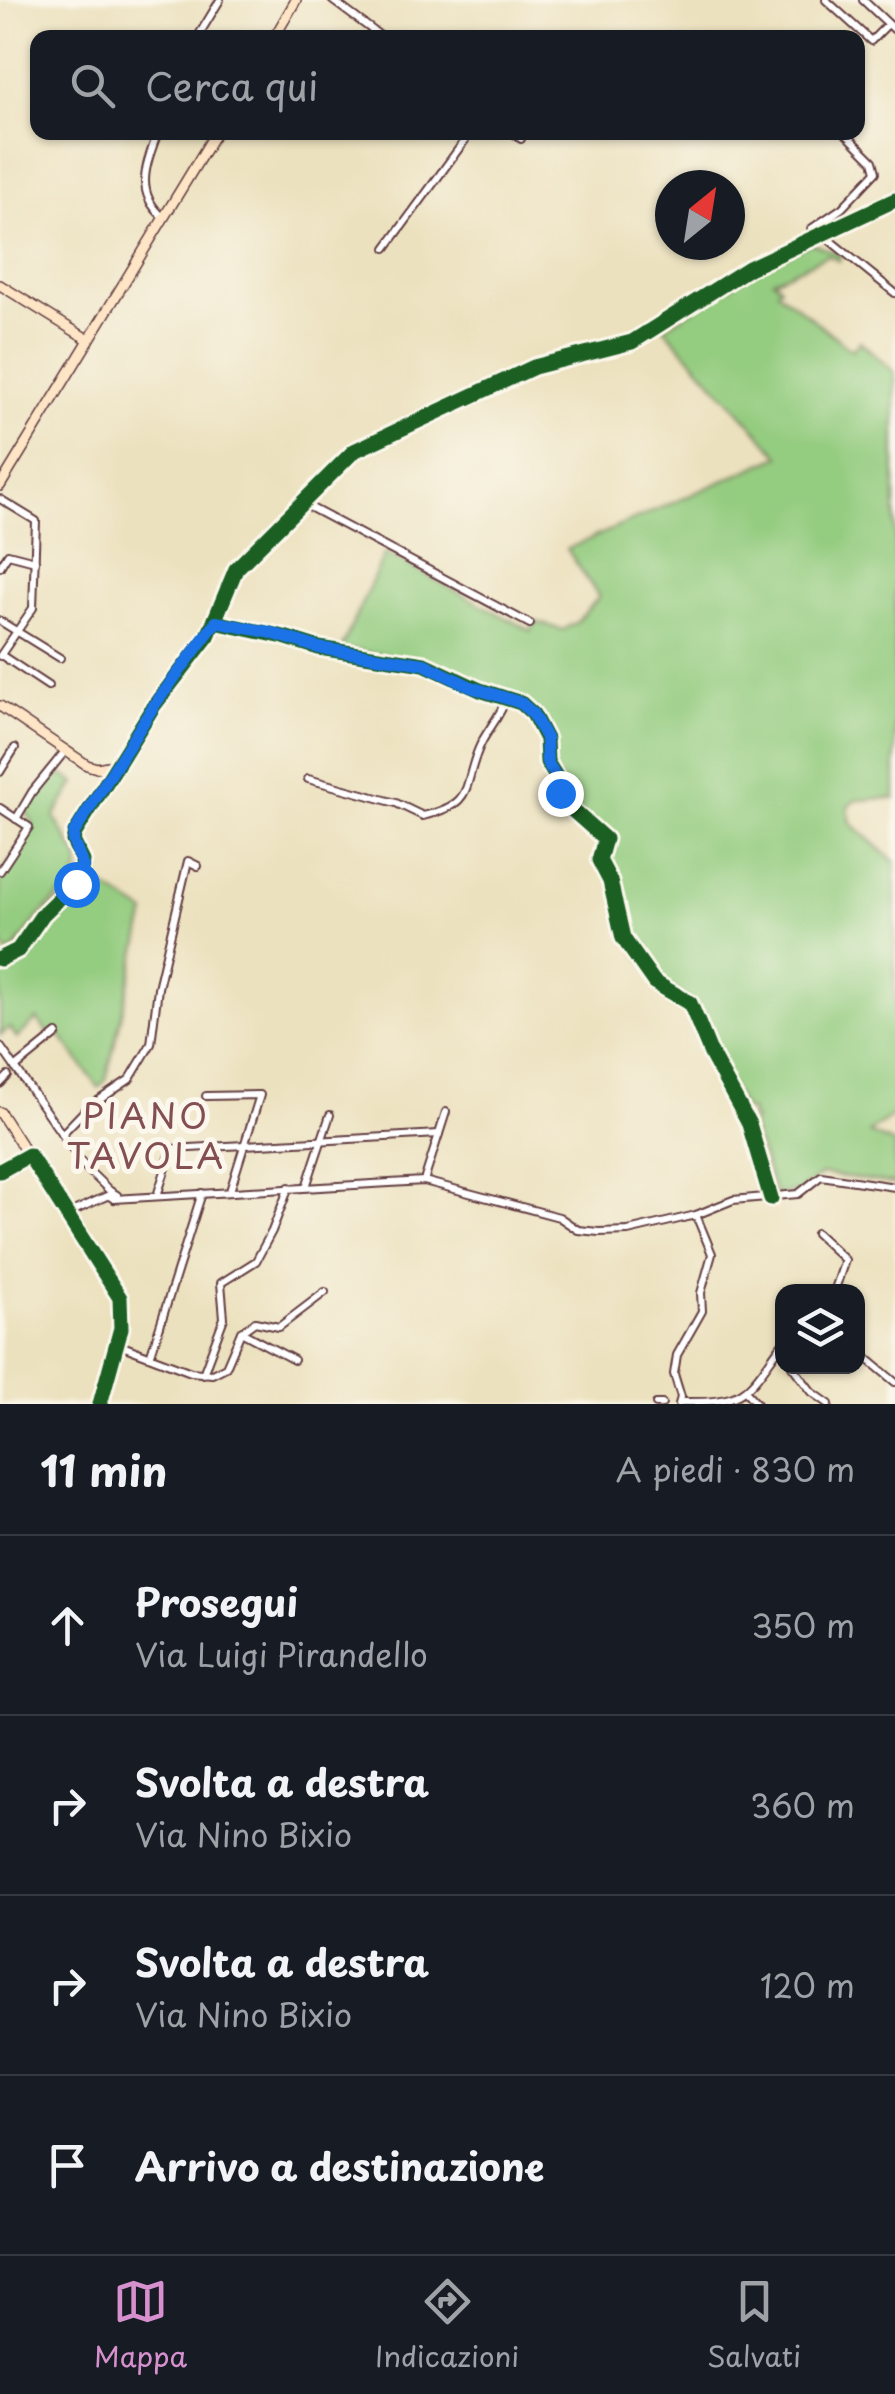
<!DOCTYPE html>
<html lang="it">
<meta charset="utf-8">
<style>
:root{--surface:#171b24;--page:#242831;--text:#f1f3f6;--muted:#9ea1a6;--line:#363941;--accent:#d690ce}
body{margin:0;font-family:"Playpen Sans",sans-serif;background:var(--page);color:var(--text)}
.controls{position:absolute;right:30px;bottom:30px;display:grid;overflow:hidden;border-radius:20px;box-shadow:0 2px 8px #0004}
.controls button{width:90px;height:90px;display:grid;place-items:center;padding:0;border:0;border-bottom:2px solid var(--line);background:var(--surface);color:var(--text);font:50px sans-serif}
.compass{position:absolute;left:655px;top:170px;width:90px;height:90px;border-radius:50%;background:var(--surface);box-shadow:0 2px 8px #0004;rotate:30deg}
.stop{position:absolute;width:30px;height:30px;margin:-22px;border:8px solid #1a73e8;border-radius:50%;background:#fff}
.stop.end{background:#1a73e8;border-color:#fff;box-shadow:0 2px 10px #0008}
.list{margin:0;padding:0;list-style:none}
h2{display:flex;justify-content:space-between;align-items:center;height:130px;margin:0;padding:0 40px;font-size:42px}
h2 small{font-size:32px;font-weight:400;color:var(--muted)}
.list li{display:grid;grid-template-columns:65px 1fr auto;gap:30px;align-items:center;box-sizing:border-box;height:180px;padding:0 40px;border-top:2px solid var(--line)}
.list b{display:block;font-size:38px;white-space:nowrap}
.list p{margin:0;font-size:32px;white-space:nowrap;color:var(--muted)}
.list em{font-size:32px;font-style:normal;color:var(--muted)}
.icon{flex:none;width:55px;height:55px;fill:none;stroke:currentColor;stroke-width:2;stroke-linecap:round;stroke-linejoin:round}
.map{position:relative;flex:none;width:895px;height:1404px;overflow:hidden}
.search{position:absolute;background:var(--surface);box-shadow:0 2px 8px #0004;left:30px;right:30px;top:30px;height:110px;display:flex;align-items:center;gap:25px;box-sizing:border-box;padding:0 35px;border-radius:20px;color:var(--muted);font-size:38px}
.sheet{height:850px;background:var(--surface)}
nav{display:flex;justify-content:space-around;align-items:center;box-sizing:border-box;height:140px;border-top:2px solid var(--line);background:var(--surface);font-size:28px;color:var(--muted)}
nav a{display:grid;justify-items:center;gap:5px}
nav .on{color:var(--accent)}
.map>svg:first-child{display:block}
.green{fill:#94cc80;stroke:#6f7656;stroke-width:2.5}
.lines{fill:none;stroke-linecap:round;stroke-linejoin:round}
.street-casing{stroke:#623c41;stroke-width:10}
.secondary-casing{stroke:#623c41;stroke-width:12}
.street{stroke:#fff;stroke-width:6}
.secondary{stroke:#fde5c5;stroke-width:9}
.cycleway-casing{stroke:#fbf7ec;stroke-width:21}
.cycleway{stroke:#1b5e20;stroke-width:15}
.route{stroke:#1a73e8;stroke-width:12}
.labels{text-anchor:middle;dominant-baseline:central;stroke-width:10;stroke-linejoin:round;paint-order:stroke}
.quarter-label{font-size:35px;letter-spacing:2.5px;fill:#844f52;stroke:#fbf7ec}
</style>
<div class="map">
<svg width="895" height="1404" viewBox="0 0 895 1404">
<rect width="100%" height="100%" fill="#fbf7ec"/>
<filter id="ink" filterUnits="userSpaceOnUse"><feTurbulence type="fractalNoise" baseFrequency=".01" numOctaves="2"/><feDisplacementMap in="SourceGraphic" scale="20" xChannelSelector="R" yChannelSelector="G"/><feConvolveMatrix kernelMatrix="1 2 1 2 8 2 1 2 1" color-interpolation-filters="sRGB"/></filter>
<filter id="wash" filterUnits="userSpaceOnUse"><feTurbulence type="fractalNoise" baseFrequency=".0048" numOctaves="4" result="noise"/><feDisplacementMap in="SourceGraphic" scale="40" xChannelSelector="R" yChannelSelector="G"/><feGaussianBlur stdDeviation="2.25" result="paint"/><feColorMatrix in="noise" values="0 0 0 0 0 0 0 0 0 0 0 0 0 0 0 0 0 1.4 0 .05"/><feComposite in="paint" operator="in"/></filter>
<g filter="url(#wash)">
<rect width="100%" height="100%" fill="#ece1be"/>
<g class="green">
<path d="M 811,243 L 840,254 L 839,261 L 828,255 L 773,280 L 780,286 L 777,291 L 852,350 L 860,341 L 895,373 L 895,799 C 880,796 870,801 855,800 L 848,807 L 851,823 L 895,862 L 895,1114 L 869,1133 L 895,1144 L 895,1184 L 822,1174 L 798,1192 L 775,1194 L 751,1125 L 755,1120 L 750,1119 L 751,1111 L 744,1110 C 734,1091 721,1072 713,1053 C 700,1020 693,992 656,981 L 629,940 L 612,881 L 602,861 L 609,838 L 576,811 L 564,795 L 550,763 L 536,715 L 521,699 L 472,685 L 422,660 L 341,649 L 385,553 L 531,631 L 536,622 L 563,630 L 577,622 L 599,597 L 567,549 L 780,456 L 664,328 L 758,269 Z"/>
<polygon points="55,770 75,783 54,817 78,857 79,870 73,883 38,917 14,950 7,953 0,941 0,875 33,828 32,820 25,812 27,806"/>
<polygon points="83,874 146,913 106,1080 99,1088 56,1030 50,1036 37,1019 17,1038 10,1028 0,1035 0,963 13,961 49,912 78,885"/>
</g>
</g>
<g filter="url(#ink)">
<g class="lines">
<g class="street-casing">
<g id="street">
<polyline points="332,0 383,38"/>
<polyline points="826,0 871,41 888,24"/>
<polyline points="863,0 895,30"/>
<polyline points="197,38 220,0"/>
<path d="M 158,132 C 146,165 134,192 163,217"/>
<polyline points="512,132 521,139"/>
<polyline points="822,234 895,293"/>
<polyline points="812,239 811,229 842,208 876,172 873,161 844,132"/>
<polyline points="386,248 471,132"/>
<polyline points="0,499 36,521 33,608 0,656"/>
<polyline points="302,503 530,624"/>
<polyline points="0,567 8,554 35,561"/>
<polyline points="0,621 60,658"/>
<polyline points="215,622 284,637 319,648 424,664 480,690 521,703 533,714 546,739 547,762 560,783 561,793 570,808 605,839 599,860 610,881 623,938 654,982 690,1003 711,1054 749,1124 771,1198"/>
<polyline points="1,655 48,686"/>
<polyline points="0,772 15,748"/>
<path d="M 308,779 L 396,803 L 423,816 C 476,803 462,788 479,748 C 486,730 501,717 506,698"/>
<polyline points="0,808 29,827 0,871"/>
<polyline points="16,819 32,792 66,750"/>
<polyline points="0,959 18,950 43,914 78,880 83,861 73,841 75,833 116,765"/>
<polyline points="0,1046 85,1167 111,1192"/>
<polyline points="15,1068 57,1034"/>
<polyline points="0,1084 8,1076"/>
<polyline points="206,1096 260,1095 230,1191"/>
<polyline points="62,1134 86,1109 130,1079 151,1044 158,988 188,861 198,866"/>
<polyline points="0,1171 29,1155"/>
<polyline points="424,1181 446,1112"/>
<polyline points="306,1187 330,1115"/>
<polygon points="112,1192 117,1195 114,1199 109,1196"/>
<polyline points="157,1196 172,1149 439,1134"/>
<polyline points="114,1199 424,1181 559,1217 578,1230 599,1232 628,1231 696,1215 733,1200 798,1194 821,1176 895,1187"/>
<polyline points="67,1214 109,1195"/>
<polyline points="816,1233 845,1260 834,1292"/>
<polyline points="241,1332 294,1360"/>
<polyline points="117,1344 191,1372 212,1374 226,1367 241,1332 255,1322 279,1327 325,1292"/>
<polyline points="858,1351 895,1382"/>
<polyline points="151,1354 202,1193"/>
<polyline points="792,1366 812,1392 829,1404"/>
<polyline points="203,1374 224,1318 221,1283 256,1261 272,1231 289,1187"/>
<polyline points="746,1392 757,1404"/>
<path d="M 681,1402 C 747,1403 745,1394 782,1344"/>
<polyline points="656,1404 662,1404"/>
<polyline points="679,1404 681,1397 674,1374 677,1355 702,1311 701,1293 712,1254 696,1215"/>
</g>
</g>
<g class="secondary-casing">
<g id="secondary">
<polyline points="274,38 296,0"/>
<polyline points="0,285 89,340"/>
<polyline points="0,486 216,132"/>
<polyline points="0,706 87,765 97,768 113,765 164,690 208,636 236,569 354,451 534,367 632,342 749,268 895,200"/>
<polyline points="0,1112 120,1298 121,1328 100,1404"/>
</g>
</g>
<use href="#street" class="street"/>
<use href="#secondary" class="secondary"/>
<g class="cycleway-casing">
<g id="cycleway">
<polyline points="215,622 284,637 319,648 424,664 480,690 521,703 533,714 546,739 547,762 560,783 561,793 570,808 605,839 599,860 610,881 623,938 654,982 690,1003 711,1054 749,1124 771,1198"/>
<polyline points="0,959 18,950 43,914 78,880 83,861 73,841 75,833 153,707 208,636 236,569 354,451 534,367 632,342 749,268 895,200"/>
<polyline points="0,1171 29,1155 120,1298 121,1328 100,1404"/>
</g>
</g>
<use href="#cycleway" class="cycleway"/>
</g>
</g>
<g class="lines" filter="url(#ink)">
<polyline class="route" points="76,884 83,866 73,841 74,833 153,707 216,622 268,632 319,648 424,664 471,687 521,703 533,714 546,738 547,762 560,783 560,793"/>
</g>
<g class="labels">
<g class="quarter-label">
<text x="146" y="1114">PIANO<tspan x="146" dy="40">TAVOLA</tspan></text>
</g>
</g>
</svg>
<div class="controls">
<button><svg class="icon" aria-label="layers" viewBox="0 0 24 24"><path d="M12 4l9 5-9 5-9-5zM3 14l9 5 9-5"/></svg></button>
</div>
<svg class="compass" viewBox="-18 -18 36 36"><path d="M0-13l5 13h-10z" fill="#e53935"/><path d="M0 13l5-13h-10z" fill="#9ea1a6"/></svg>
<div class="stop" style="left:76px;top:884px"></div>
<div class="stop end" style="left:560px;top:793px"></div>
<div class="search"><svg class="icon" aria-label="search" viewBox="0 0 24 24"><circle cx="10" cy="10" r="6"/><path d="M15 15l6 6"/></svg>Cerca qui</div>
</div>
<section class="sheet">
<h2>11 min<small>A piedi · 830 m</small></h2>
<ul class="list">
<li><svg class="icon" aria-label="ahead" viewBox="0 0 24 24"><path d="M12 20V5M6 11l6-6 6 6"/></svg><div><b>Prosegui</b><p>Via Luigi Pirandello</p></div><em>350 m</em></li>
<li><svg class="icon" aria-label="right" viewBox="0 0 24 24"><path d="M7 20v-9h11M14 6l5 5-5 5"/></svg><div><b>Svolta a destra</b><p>Via Nino Bixio</p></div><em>360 m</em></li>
<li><svg class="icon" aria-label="right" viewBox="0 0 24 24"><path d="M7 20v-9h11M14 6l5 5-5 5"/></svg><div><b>Svolta a destra</b><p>Via Nino Bixio</p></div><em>120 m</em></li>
<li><svg class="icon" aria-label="arrive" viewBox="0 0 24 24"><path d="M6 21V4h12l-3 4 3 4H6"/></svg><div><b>Arrivo a destinazione</b></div></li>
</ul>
</section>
<nav>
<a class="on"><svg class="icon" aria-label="map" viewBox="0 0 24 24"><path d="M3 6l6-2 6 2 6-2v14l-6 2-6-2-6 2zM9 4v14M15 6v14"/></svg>Mappa</a>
<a><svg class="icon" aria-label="directions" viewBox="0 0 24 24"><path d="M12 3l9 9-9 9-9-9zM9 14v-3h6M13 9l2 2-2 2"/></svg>Indicazioni</a>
<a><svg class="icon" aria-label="saved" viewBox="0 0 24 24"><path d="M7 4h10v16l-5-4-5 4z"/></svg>Salvati</a>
</nav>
